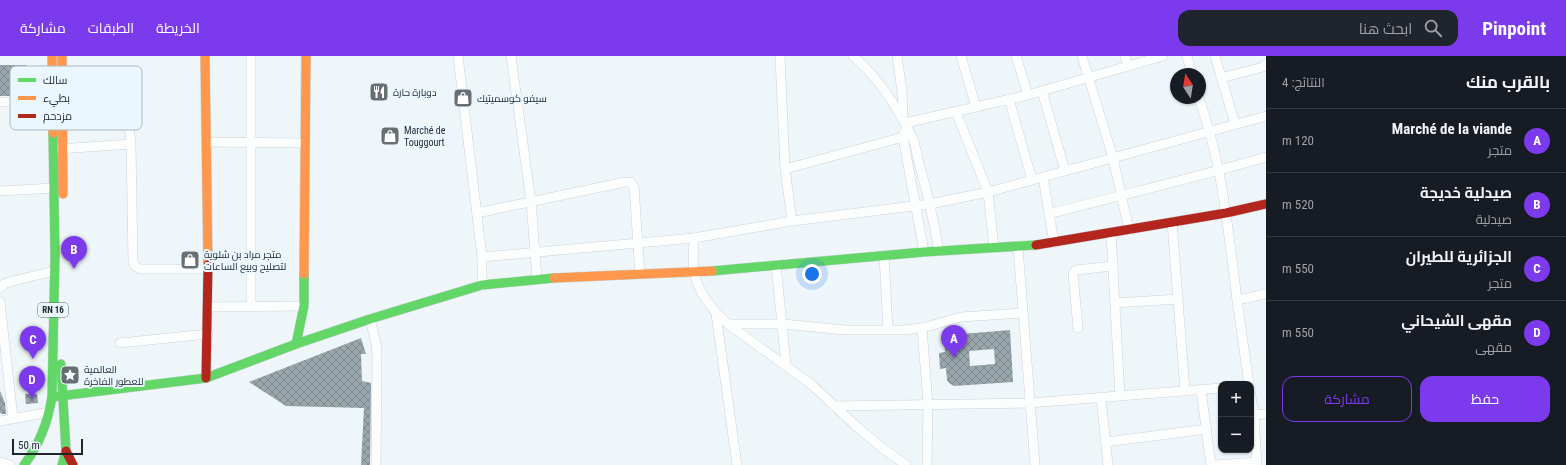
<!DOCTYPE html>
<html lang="ar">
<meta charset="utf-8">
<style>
:root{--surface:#171b24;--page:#20242c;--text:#f1f3f6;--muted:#9ea1a6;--line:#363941;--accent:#7c3aed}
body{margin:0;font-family:"Roboto Condensed",Cairo,sans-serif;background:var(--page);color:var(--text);direction:rtl}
.controls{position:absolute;right:12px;bottom:12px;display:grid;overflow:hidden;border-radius:8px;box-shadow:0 1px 3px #0004}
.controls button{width:36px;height:36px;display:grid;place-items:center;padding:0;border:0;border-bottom:1px solid var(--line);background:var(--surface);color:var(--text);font:20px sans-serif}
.compass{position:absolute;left:1170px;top:12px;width:36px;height:36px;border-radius:50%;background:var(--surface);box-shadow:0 1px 3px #0004;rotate:348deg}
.scale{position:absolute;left:12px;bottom:10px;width:71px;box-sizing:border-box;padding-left:4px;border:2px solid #1e262b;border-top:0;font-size:11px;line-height:14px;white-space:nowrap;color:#1e262b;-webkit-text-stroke:3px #eaf7fe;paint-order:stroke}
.you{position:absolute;left:812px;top:218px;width:14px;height:14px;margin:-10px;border:3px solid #fff;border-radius:50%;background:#1a73e8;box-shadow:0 0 0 6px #1a73e833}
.badge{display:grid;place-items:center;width:26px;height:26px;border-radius:50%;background:var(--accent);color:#fff;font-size:13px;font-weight:700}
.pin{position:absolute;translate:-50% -33px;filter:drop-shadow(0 1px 2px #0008)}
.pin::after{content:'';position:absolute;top:21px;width:14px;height:12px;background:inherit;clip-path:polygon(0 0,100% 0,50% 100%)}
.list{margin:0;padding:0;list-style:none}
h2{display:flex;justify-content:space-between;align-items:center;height:52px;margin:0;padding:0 16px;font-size:17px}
h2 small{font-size:13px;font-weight:400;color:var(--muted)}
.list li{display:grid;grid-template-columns:26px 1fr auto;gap:12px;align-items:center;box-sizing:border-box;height:64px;padding:0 16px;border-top:1px solid var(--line)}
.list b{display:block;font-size:15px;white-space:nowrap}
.list p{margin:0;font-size:13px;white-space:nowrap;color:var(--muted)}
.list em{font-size:13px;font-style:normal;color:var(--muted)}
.actions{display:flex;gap:8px;padding:12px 16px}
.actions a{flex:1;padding:9px 0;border:1px solid var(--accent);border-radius:12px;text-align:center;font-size:14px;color:var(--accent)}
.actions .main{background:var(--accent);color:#fff}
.icon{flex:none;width:22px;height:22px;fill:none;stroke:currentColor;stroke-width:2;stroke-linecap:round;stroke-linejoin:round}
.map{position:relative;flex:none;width:1266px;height:409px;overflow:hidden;direction:ltr}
header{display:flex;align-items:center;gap:24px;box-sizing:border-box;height:56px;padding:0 20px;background:var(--accent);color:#fff}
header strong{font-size:19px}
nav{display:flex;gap:22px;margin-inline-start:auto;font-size:14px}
.search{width:280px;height:36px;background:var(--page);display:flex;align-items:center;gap:10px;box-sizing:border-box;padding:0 14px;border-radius:12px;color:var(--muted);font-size:15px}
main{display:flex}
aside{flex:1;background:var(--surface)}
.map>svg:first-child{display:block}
.building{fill:url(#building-cross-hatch);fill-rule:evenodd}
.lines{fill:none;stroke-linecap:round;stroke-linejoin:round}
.street-casing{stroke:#cbd2d7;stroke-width:10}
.fast-casing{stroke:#cbd2d7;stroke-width:10}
.slow-casing{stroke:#cbd2d7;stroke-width:10}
.jam-casing{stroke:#cbd2d7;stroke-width:10}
.street{stroke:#fcfefe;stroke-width:9}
.fast{stroke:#63d668;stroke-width:9}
.slow{stroke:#ff974d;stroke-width:9}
.jam{stroke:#b3261e;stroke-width:9}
.labels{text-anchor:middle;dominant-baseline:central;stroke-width:4;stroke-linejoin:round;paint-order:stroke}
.shield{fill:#eaf7fe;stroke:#5b656a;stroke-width:1}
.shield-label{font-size:9px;font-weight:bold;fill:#1e262b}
.poi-label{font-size:10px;fill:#1e262b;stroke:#eaf7fe;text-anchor:start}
.key{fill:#eaf7fe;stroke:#adb8bf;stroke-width:1}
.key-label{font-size:11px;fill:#1e262b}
</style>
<header>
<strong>Pinpoint</strong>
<div class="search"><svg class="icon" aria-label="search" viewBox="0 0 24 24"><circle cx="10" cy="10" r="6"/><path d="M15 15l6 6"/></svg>ابحث هنا</div>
<nav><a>الخريطة</a><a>الطبقات</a><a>مشاركة</a></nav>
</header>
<main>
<aside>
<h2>بالقرب منك<small>النتائج: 4</small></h2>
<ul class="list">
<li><span class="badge">A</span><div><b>Marché de la viande</b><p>متجر</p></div><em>120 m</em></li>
<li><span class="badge">B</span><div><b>صيدلية خديجة</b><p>صيدلية</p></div><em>520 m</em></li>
<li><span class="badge">C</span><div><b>الجزائرية للطيران</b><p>متجر</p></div><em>550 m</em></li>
<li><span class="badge">D</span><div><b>مقهى الشيحاني</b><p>مقهى</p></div><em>550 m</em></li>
</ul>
<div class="actions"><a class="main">حفظ</a><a>مشاركة</a></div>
</aside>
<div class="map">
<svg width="1266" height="409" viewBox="0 0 1266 409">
<defs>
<pattern id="building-cross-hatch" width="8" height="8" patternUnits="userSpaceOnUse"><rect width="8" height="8" fill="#99a6ac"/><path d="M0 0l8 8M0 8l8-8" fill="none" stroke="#7c878c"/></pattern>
</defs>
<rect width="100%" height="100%" fill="#eef6fa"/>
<g class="building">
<polygon points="0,9 26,9 26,21 11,21 11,40 0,40"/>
<path d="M 1010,274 L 1013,326 L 954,330 L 949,327 L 947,324 L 946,312 L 940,313 L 939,297 L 945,296 L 944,283 L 946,281 L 950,279 ZM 994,293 L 995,308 L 970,310 L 969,295 Z"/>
<polygon points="361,282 366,298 361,298 362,325 371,327 370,409 361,409 364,352 286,350 249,326"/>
<polygon points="0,335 5,347 6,358 3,358 0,357"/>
<polygon points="25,338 37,338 38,347 26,348"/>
</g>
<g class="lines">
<g class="street-casing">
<g id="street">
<polyline points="458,0 482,201 482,229"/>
<polyline points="511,0 531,146 537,223"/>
<polyline points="780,0 785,113 792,165"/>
<path d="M 853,0 C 878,21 896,49 911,79 C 916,88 917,100 920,111 C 928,139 934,166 939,195"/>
<polyline points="897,0 902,35 903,62"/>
<polyline points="961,0 976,51"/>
<polyline points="1016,0 1028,39"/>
<polyline points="1082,0 1113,102 1129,174"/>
<polyline points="1125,0 1128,10"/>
<polyline points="1187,0 1192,18"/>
<polyline points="1215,0 1235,68"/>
<polyline points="1221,22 1263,11 1266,8"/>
<polyline points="57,31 116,27 122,31 125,37 131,88"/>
<polyline points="1042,35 1065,115"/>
<path d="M 1199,42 C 1207,66 1214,91 1219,116 C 1227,159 1232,201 1237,244"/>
<polyline points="1009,43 1032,124"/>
<polyline points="0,46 52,46"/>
<polyline points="956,56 988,136 994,192"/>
<polyline points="905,67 1028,39 1163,0"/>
<polyline points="905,75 903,81 924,196"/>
<polyline points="206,86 304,87"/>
<polyline points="58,93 131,88 133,205 135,210 140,213 208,213"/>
<polyline points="785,113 911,79"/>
<polyline points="1043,121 1054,187"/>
<polyline points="0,135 54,132"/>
<polyline points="477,157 625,126 631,126 634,131 640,218"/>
<path d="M 1049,158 C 1121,139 1194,122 1266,101"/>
<polyline points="1172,166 1185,335"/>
<polyline points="1111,177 1120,340"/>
<polyline points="1018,191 1035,409"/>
<polyline points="884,199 888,274"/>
<polyline points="482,201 694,182"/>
<polyline points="776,209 786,309"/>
<polyline points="0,232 4,228 9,226 54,215"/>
<polyline points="0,246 13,362"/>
<polyline points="1115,247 1178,243"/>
<polyline points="208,251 304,250"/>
<polyline points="251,251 251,0"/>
<polyline points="716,258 737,409"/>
<polyline points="370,263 376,287 377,298 376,409"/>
<polyline points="728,268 783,268 845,274 903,274 922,272 961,261 1023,257"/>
<polyline points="922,272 928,348 927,409"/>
<polyline points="1078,272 1073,218 1076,214 1113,210"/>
<polyline points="120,287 208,278"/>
<polyline points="1249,328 1237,244 1266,238"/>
<polyline points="1201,334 1211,409"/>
<polyline points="1251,340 1254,359 1266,358"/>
<polyline points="1101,341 1108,409"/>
<polyline points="834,350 1030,347 1221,332"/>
<polyline points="1254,359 1257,409"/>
<polyline points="0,365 50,356"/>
<polyline points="1106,386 1207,373"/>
<polyline points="0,406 10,409"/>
<path d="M 906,409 L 881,391 L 855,369 L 812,329 L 728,268 C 714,256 697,235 694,216 C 692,206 694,193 694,182 L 792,165 L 930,148 L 988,136 L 1043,121 L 1266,60"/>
<polyline points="1216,409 1257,406"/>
</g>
</g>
<g class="fast-casing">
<g id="fast">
<polyline points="712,215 924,196 1036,189"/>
<polyline points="296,288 370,263 482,229 554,222"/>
<polyline points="61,308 66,395 62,409"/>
<polyline points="52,341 206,322 296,288 304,250 304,218"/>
<path d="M 24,409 C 39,389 48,366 52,341 L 55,199 L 53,77"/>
</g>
</g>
<g class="slow-casing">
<g id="slow">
<polyline points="52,0 53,77"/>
<polyline points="62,0 63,138"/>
<polyline points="205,0 208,209"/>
<polyline points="304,218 306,0"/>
<polyline points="554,222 712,215"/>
</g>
</g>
<g class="jam-casing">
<g id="jam">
<polyline points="1036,189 1226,157 1266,148"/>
<polyline points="206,322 208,209"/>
<polyline points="66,395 73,409"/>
</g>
</g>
<use href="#street" class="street"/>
<use href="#fast" class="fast"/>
<use href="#slow" class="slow"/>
<use href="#jam" class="jam"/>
</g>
<defs>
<g id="restaurant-square" transform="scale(1)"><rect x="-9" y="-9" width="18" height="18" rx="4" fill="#676f73" stroke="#eaf7fe"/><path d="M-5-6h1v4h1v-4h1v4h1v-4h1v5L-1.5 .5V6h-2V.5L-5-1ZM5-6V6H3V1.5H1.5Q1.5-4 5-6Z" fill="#fff"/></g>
<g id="shop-square" transform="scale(1)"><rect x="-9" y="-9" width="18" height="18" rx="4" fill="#676f73" stroke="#eaf7fe"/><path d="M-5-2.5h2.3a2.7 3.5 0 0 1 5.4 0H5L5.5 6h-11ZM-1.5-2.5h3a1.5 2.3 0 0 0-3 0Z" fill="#fff"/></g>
<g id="sight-square" transform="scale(1)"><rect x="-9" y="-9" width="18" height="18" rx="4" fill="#676f73" stroke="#eaf7fe"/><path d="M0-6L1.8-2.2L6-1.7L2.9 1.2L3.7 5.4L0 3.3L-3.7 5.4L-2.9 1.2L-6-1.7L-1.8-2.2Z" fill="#fff"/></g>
</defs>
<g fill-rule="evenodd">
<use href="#restaurant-square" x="379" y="36"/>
<use href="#shop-square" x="463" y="42"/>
<use href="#shop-square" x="390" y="80"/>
<use href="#shop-square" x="190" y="204"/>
<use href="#sight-square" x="70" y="319"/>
</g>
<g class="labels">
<rect class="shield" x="38" y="247" width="30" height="14" rx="3"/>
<g class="shield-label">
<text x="53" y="254">RN 16</text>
</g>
<g class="poi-label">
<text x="393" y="36">دوبارة حارة</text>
<text x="477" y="42">سيفو كوسميتيك</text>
<text x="404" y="74">Marché de<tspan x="404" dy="12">Touggourt</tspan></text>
<text x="204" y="198">متجر مراد بن شلوية<tspan x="204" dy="12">لتصليح وبيع الساعات</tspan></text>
<text x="84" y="313">العالمية<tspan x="84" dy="12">للعطور الفاخرة</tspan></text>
</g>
</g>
<rect x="10" y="10" width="132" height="64" rx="6" class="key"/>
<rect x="18" y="22" width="18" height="4" fill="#63d668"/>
<rect x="18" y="40" width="18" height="4" fill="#ff974d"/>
<rect x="18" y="58" width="18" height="4" fill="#b3261e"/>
<g class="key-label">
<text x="43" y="28">سالك</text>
<text x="43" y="46">بطيء</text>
<text x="43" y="64">مزدحم</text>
</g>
</svg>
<div class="controls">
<button>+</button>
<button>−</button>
</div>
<svg class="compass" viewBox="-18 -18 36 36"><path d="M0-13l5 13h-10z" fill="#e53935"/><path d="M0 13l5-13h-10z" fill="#9ea1a6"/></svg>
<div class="scale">50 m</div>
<div class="you"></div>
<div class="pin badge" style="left:954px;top:302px">A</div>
<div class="pin badge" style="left:74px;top:213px">B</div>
<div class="pin badge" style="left:33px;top:303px">C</div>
<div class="pin badge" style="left:32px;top:343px">D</div>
</div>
</main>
